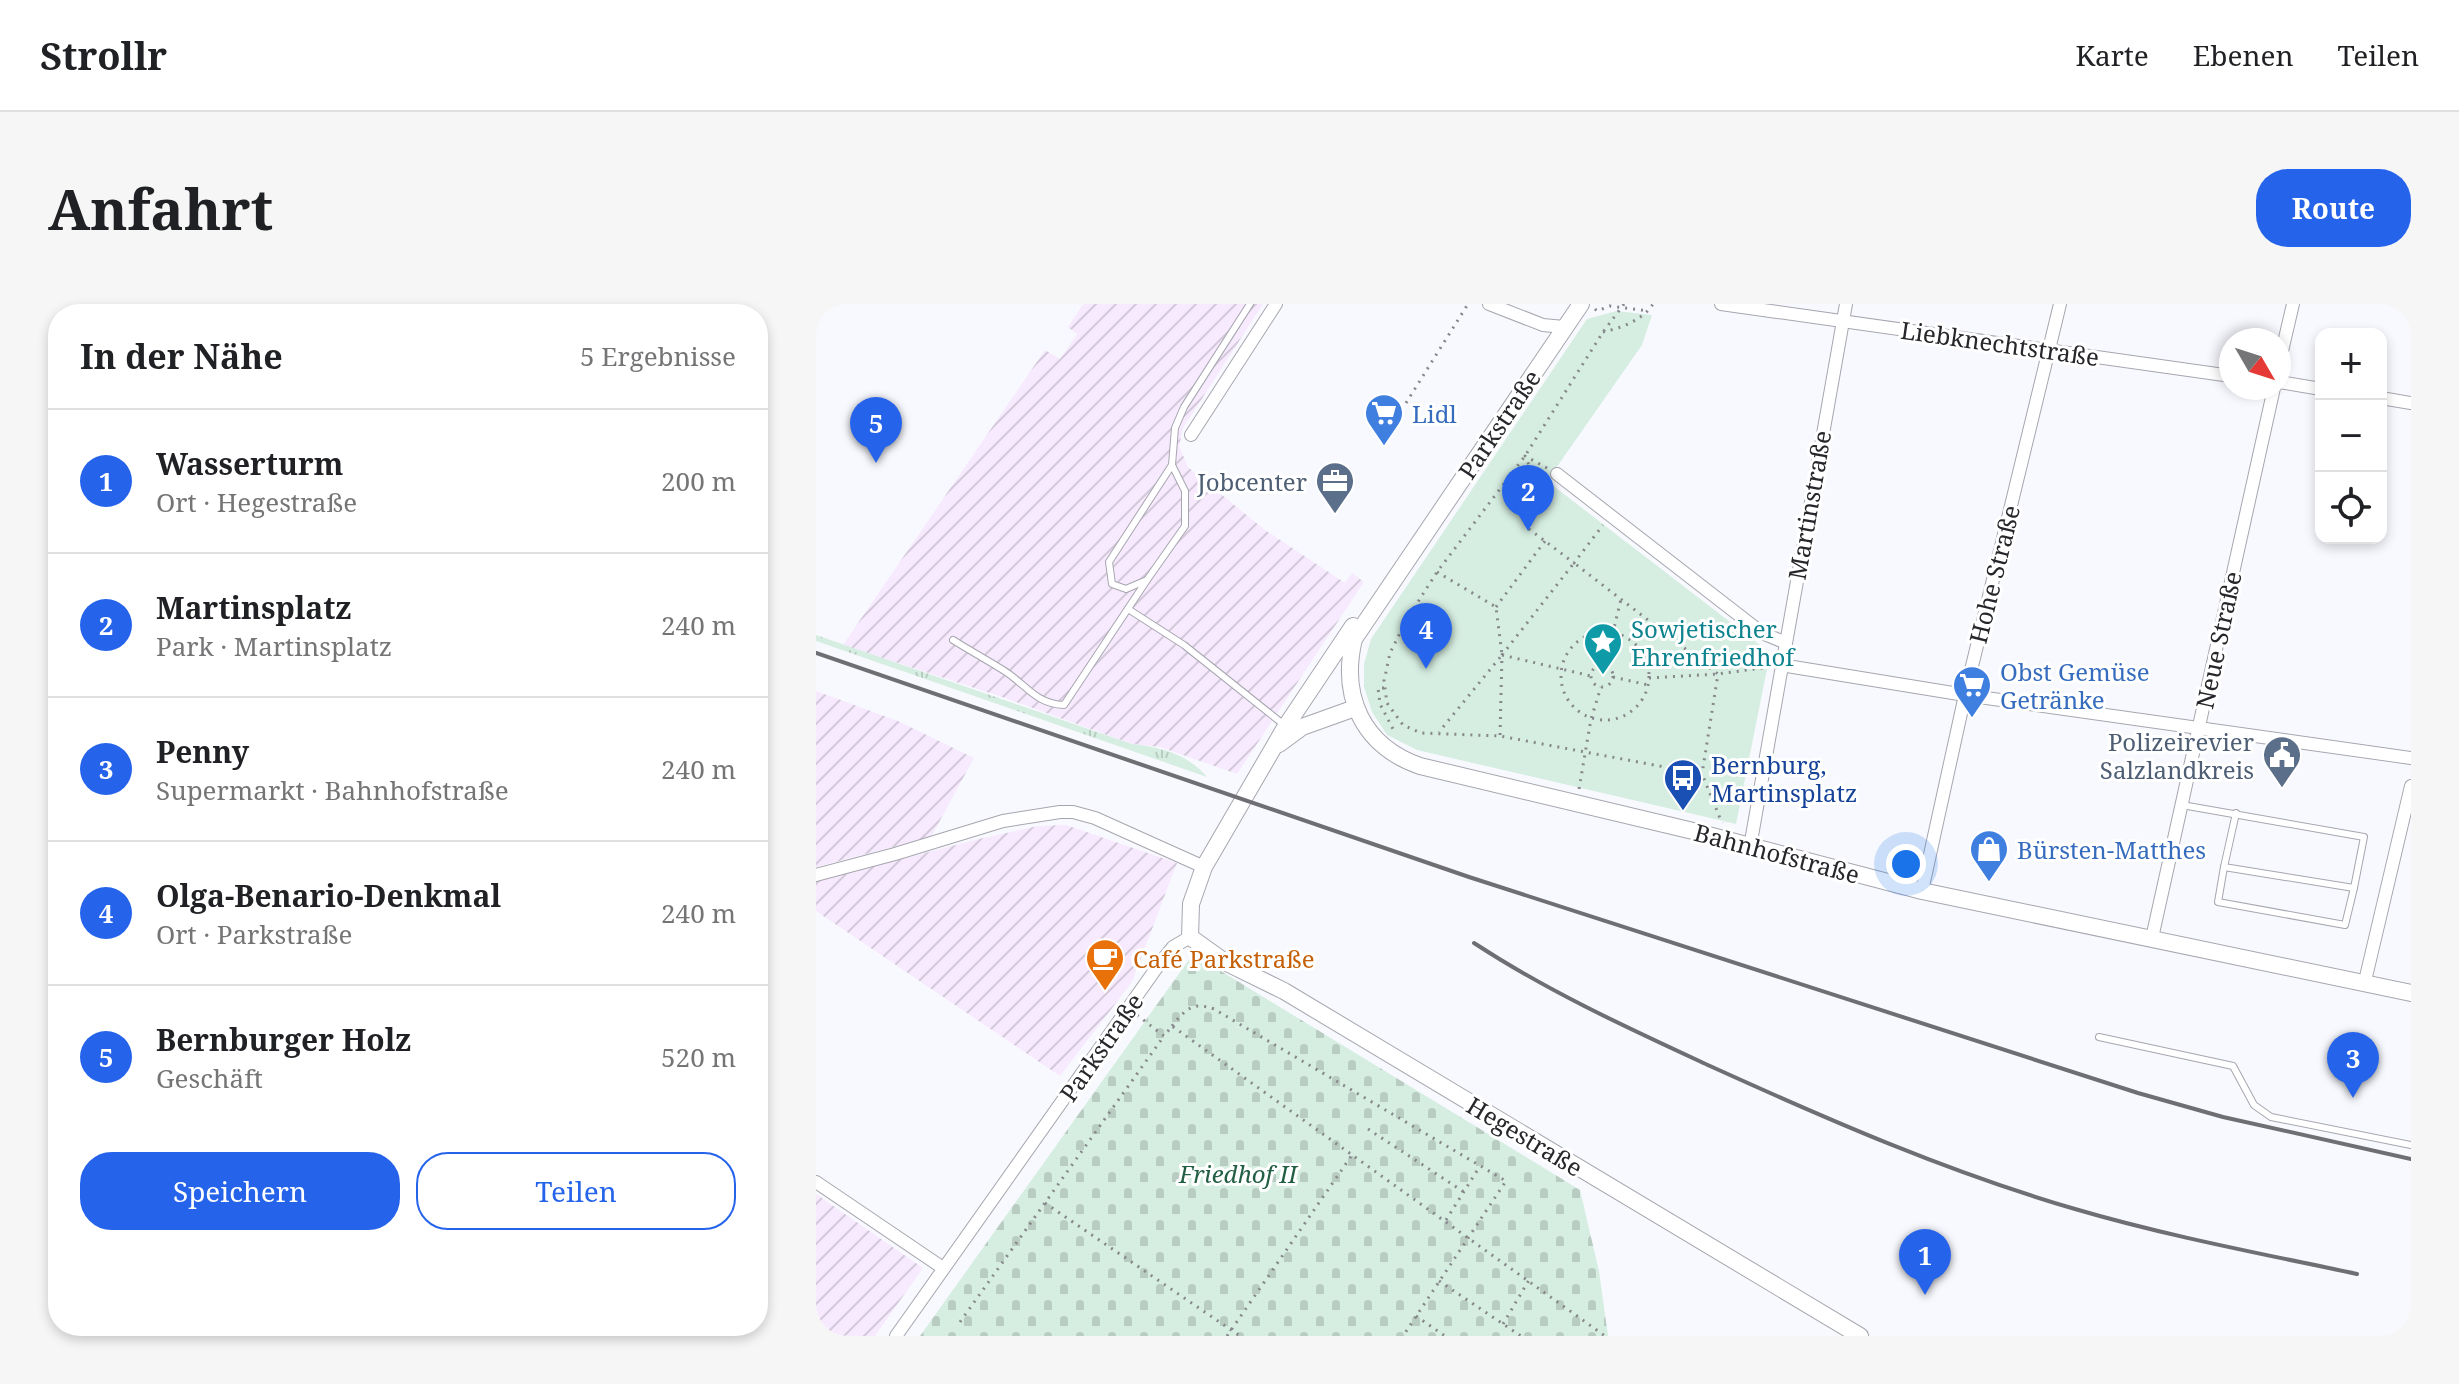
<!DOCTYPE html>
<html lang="de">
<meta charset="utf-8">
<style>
:root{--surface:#fff;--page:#f6f6f6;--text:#202124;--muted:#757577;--line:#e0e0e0;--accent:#2563eb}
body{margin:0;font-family:"Noto Serif",serif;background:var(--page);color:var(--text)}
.controls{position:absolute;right:24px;top:24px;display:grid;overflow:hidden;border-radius:16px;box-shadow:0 4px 12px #0003}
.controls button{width:72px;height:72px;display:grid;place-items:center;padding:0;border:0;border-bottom:2px solid var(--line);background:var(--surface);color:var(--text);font:40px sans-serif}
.compass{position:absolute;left:1403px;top:24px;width:72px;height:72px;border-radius:50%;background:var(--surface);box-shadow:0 4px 12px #0003;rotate:129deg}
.you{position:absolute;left:1090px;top:560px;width:28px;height:28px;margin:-20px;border:6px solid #fff;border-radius:50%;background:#1a73e8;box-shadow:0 0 0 12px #1a73e833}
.badge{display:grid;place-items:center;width:52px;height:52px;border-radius:50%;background:var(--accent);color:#fff;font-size:26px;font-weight:700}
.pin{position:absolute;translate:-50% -66px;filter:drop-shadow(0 2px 4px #0008)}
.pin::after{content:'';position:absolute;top:42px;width:28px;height:24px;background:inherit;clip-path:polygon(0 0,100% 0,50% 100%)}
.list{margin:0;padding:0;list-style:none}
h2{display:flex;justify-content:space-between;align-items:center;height:104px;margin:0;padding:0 32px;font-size:34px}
h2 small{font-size:26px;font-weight:400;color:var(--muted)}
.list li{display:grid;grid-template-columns:52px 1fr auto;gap:24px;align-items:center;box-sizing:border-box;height:144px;padding:0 32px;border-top:2px solid var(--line)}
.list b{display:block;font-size:30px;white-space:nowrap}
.list p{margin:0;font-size:26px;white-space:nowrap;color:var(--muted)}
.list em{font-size:26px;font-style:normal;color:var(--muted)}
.actions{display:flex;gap:16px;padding:24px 32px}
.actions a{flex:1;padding:18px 0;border:2px solid var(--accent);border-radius:32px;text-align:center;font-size:28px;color:var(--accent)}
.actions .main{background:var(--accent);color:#fff}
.icon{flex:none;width:44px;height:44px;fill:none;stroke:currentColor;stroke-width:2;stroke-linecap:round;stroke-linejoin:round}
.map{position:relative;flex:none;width:1595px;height:1032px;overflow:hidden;border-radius:32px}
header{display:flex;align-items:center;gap:48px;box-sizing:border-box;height:112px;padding:0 40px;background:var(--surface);border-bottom:2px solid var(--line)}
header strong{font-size:38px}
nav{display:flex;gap:44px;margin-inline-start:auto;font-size:28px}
.intro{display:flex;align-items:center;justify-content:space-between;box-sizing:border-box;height:192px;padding:0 48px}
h1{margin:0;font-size:56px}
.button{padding:20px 36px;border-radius:32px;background:var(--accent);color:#fff;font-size:28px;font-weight:700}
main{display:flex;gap:48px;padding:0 48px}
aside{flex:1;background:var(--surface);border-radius:32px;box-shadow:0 4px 12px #0003}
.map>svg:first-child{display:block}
.industrial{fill:url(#industrial-furrows)}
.grass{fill:url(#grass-tufts)}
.cemetery{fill:url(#cemetery-stones)}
.park{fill:#d6eee1}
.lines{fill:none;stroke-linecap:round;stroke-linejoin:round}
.lane-casing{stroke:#a6a6af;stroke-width:8}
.street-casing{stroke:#a6a6af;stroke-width:14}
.secondary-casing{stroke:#a6a6af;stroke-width:18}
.path{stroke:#87888c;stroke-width:3;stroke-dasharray:2 6;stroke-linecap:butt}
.lane{stroke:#fff;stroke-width:6}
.street{stroke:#fff;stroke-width:12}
.secondary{stroke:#fff;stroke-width:16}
.rail{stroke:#6f6f73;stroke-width:4}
.labels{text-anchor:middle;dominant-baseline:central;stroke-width:6;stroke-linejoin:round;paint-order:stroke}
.street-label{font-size:24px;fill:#27272b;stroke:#fff}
.shop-label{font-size:24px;fill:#366cbe;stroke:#fff;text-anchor:start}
.service-label{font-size:24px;fill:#4e5e75;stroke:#fff;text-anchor:end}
.culture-label{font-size:24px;fill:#0d838f;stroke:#fff;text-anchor:start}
.transit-label{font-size:24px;fill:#164399;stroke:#fff;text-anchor:start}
.food-label{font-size:24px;fill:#c56008;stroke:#fff;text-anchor:start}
.park-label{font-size:24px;font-style:italic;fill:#225e44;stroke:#fff}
</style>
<header>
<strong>Strollr</strong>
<nav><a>Karte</a><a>Ebenen</a><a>Teilen</a></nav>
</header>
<div class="intro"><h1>Anfahrt</h1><a class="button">Route</a></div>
<main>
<aside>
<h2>In der Nähe<small>5 Ergebnisse</small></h2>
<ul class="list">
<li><span class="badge">1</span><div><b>Wasserturm</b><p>Ort · Hegestraße</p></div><em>200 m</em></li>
<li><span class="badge">2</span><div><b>Martinsplatz</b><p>Park · Martinsplatz</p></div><em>240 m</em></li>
<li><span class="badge">3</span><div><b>Penny</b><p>Supermarkt · Bahnhofstraße</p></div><em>240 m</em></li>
<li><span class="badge">4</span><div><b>Olga-Benario-Denkmal</b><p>Ort · Parkstraße</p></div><em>240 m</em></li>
<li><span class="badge">5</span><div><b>Bernburger Holz</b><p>Geschäft</p></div><em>520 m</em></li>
</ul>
<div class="actions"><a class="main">Speichern</a><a>Teilen</a></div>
</aside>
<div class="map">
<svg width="1595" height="1032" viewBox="0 0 1595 1032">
<defs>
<pattern id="industrial-furrows" width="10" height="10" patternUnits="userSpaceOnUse" patternTransform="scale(2)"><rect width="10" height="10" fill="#f7eafe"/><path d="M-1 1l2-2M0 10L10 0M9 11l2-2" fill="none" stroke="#d4c9da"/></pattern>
<pattern id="grass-tufts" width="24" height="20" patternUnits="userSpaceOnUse" patternTransform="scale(2)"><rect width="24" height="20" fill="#d6eee1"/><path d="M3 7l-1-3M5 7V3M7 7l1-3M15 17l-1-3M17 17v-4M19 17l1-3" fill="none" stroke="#b8ccc1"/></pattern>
<pattern id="cemetery-stones" width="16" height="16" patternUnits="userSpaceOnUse" patternTransform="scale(2)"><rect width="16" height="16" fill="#d6eee1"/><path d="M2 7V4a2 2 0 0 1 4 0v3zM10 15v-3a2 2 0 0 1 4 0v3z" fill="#b8ccc1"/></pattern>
</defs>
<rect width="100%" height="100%" fill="#f8f9fe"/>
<g class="industrial">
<polygon points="267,0 447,0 367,124 363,142 372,163 449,226 529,279 536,269 548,278 421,470 344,443 316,440 192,395 27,341 229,46 244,55 261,30 252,23"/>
<polygon points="0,387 82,417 158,454 115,533 0,563"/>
<polygon points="250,521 361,559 316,678 244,772 0,607 0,577 163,535 222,522"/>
<polygon points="0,890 107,964 59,1032 0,1032"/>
</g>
<path class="grass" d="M 0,331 L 316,440 C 344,443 372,450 391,473 L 0,337 Z"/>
<polygon class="cemetery" points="377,650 764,886 783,967 792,1032 104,1032"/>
<polygon class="park" points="800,7 836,11 826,41 731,177 944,341 953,355 920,520 601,446 571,431 556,408 548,383 548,360 555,335 771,15"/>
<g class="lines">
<g class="lane-casing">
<g id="lane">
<polyline points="356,161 369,187 369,222 331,276 310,285 296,280 293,258 356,161 359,124 368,103 434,0"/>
<polyline points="312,305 368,341 467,420"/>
<path d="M 137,336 C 153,346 171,356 187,366 C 210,380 219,400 248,401 L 331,276"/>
<polyline points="1366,501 1548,533 1538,584 1408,563 1420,509"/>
<polyline points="1408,563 1402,598 1529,621 1538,584"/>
<polyline points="1283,733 1417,762 1438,801 1455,813 1595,841"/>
</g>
</g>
<g class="street-casing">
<g id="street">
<polyline points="673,0 727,21 748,23"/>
<polyline points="905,0 1415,72"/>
<polyline points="1463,60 1477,0"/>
<polyline points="1463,78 1505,85"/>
<polyline points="1565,94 1595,99"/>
<polyline points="375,131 460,0"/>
<polyline points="741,170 946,329 968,338"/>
<polyline points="965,361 1149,391 1595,454"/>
<polyline points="934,543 1030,0"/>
<polyline points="0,571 79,550 187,517 244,508 257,508 279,514 388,563"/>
<polyline points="1106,587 1149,391 1244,0"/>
<polyline points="1336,634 1458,84"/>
<polyline points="1549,677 1595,482"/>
<polyline points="0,878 127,964"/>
<polyline points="80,1032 344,659 357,643 374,633"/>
</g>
</g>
<g class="secondary-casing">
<g id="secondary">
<path d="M 765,0 L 538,335 C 524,393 547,442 604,462 L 877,527 L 1106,587 L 1595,689"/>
<polyline points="537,322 470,422 388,563 375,600 374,633 409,658 468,687 1044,1032"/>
<polyline points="463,440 486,423 539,404"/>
</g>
</g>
<g class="path">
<polyline points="808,0 787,28 709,152 621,268 591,315 574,349 568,377 571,399 587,421 605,429 684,432 886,470 906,519"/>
<polyline points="779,5 781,7 794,2 833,7"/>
<path d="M 787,28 C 805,24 827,16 837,0"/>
<polyline points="590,99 652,0"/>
<polyline points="731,164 709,152 721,179 709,222 758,259 787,221"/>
<polyline points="621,268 680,303 686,351 623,428"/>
<polyline points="680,303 729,237"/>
<circle cx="789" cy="372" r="44"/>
<polyline points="686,351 775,372"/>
<circle cx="786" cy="372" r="11"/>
<polyline points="789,361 805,295"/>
<polyline points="797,373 832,381"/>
<polyline points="833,374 902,370 953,363"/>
<polyline points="568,384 562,384 564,400 578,427"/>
<polyline points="684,431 686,351 758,259 902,370 886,470"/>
<polyline points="763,485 775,415 785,383"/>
<polyline points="321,711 348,732 356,722 789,1032"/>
<path d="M 356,722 C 369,706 376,697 398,705 L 690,877 L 587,1032"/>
<polyline points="552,825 648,888"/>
<polyline points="229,899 424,1032"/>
<polyline points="630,916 664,862"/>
<polyline points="623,977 705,1032"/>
<polyline points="600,1012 629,1032"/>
<polyline points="144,1018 348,732"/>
<polyline points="687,1020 713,976"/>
<polyline points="411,1032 536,851"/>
</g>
<use href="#lane" class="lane"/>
<use href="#street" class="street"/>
<use href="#secondary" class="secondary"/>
<g class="rail">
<polyline points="0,349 653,573 1322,789 1407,813 1595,855"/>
<path d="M 658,639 C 733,688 812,724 894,762 C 1013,816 1132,868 1259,905 C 1351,932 1447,950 1541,970"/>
</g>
</g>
<defs>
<g id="supermarket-pin" transform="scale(2)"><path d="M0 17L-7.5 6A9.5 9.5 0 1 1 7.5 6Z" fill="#3f7fe0" stroke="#fff"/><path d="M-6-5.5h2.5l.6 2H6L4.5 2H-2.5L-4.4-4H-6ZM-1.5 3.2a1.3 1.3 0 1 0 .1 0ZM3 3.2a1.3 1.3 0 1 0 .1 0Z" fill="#fff"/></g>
<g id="office-pin" transform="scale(2)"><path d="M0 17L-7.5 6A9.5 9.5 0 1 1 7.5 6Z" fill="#5c6f8a" stroke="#fff"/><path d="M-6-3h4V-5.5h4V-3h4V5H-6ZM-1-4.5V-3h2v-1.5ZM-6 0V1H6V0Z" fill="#fff"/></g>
<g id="sight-pin" transform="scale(2)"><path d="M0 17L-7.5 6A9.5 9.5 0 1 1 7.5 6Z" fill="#0f9aa8" stroke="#fff"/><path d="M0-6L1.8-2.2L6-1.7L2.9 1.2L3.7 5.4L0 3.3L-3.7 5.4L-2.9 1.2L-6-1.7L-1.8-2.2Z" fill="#fff"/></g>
<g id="civic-pin" transform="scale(2)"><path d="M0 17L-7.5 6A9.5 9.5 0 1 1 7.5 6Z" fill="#5c6f8a" stroke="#fff"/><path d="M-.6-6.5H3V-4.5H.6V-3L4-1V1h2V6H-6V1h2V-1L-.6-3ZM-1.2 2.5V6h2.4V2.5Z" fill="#fff"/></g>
<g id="bus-pin" transform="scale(2)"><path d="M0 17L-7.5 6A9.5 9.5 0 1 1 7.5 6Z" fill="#1a4fb4" stroke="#fff"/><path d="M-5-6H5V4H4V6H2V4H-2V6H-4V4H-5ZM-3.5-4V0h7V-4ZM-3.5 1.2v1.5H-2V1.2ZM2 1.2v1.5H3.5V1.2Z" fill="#fff"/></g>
<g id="shop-pin" transform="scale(2)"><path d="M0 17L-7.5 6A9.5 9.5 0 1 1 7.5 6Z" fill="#3f7fe0" stroke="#fff"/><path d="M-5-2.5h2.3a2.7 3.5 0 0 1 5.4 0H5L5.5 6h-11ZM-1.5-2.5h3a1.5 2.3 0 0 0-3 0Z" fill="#fff"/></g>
<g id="cafe-pin" transform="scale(2)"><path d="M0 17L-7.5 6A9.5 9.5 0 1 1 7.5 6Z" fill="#e8710a" stroke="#fff"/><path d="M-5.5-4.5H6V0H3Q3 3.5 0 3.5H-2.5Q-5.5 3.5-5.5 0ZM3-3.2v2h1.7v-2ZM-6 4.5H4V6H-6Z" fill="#fff"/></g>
</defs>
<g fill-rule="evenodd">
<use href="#supermarket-pin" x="568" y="109"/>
<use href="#office-pin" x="519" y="177"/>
<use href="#sight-pin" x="787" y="338"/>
<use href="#supermarket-pin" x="1156" y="381"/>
<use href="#civic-pin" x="1466" y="451"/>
<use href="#bus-pin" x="867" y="474"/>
<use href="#shop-pin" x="1173" y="545"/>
<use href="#cafe-pin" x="289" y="654"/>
</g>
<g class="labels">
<g class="street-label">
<text transform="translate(1184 39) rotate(8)">Liebknechtstraße</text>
<text transform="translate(683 120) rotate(-56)">Parkstraße</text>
<text transform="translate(993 201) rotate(-80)">Martinstraße</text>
<text transform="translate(1178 270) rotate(-76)">Hohe Straße</text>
<text transform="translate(1402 336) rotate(-78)">Neue Straße</text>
<text transform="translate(961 549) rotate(15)">Bahnhofstraße</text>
<text transform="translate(285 743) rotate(-55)">Parkstraße</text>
<text transform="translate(709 832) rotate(31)">Hegestraße</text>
</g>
<g class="shop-label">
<text x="596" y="109">Lidl</text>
<text x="1184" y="367">Obst Gemüse<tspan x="1184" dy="28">Getränke</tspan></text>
<text x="1201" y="545">Bürsten-Matthes</text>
</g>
<g class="service-label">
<text x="491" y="177">Jobcenter</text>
<text x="1438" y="437">Polizeirevier<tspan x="1438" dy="28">Salzlandkreis</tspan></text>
</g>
<g class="culture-label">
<text x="815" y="324">Sowjetischer<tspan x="815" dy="28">Ehrenfriedhof</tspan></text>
</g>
<g class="transit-label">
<text x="895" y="460">Bernburg,<tspan x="895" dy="28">Martinsplatz</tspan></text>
</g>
<g class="food-label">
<text x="317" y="654">Café Parkstraße</text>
</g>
<g class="park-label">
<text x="422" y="869">Friedhof II</text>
</g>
</g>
</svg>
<div class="controls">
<button>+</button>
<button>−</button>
<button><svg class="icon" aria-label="locate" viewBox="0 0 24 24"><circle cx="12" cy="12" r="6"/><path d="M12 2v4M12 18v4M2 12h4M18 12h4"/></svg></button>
</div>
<svg class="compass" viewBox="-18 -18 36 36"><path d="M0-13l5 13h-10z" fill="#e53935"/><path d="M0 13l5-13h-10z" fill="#757577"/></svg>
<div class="you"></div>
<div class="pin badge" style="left:1109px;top:991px">1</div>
<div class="pin badge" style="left:712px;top:227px">2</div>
<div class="pin badge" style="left:1537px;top:794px">3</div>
<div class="pin badge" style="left:610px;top:365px">4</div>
<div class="pin badge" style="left:60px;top:159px">5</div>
</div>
</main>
